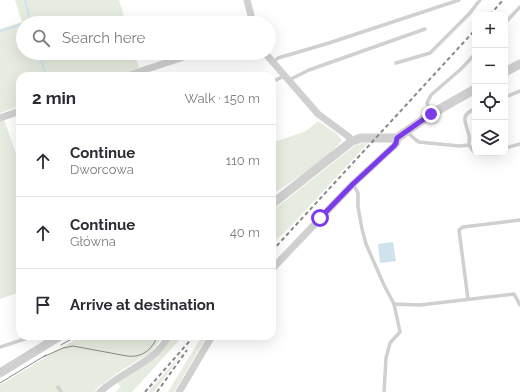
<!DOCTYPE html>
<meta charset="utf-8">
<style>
:root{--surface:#fff;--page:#f2f2f3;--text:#2b2b33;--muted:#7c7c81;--line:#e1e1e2}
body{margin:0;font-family:Raleway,sans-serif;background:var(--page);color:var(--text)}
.controls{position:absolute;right:12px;top:12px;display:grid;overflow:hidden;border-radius:8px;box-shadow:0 4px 16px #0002}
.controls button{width:36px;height:36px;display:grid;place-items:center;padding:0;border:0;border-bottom:1px solid var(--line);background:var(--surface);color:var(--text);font:20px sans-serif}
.stop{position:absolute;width:12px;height:12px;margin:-9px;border:3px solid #7c3aed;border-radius:50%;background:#fff}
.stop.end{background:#7c3aed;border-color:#fff;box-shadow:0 1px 4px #0008}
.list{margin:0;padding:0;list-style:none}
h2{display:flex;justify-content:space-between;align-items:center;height:52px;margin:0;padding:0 16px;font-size:17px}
h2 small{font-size:13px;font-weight:400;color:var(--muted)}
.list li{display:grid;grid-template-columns:26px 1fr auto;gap:12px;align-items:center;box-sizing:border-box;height:72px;padding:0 16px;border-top:1px solid var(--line)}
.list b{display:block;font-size:15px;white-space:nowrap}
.list p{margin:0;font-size:13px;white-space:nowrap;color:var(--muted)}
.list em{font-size:13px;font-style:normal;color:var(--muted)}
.icon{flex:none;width:22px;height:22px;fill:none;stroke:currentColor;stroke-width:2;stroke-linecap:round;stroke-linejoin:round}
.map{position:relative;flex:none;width:520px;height:392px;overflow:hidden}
.search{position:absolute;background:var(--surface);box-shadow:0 4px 16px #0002;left:16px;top:16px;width:260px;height:44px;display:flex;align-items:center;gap:10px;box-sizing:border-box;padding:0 14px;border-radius:22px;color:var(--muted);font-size:15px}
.panel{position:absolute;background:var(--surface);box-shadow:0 4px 16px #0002;left:16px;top:72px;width:260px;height:268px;border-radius:12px}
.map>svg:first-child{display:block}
.green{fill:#e6ecdf}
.water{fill:#cfe2ee}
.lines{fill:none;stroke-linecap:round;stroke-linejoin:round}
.stream{stroke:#cfe2ee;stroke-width:2}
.service{stroke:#d0d0d0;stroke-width:3.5}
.minor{stroke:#d0d0d0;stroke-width:7}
.tertiary{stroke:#d0d0d0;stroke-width:9}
.tram{stroke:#888;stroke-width:1}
.rail{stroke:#888;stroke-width:2;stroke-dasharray:4 3;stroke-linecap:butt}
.route{stroke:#7c3aed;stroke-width:5}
</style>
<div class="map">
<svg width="520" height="392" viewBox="0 0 520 392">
<rect width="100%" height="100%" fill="#fff"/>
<g class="green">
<polygon points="15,0 119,0 126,23 23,23 23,53 134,53 139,68 114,76 20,76 20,106 0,113 0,29 22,22"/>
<polygon points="4,120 20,164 20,292 0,299 0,121"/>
<path d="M 318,121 L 337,134 L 342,140 C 326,161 295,179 273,194 L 272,192 L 272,143 L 306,131 Z"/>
<polygon points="361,143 368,143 287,230 272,244 272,211 357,144 361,145"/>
<polygon points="81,336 163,336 150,353 122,370 97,388 95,392 0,392 0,385"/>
<polygon points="171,336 183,336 132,392 115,392 121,387 117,382"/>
<polygon points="202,336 207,336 174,392 168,392"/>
<polygon points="185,350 154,392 148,392"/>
</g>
<polygon class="water" points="393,242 396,261 380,263 378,244"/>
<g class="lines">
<g class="stream">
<polyline points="25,0 31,23"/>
<polyline points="0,31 23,24"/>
<polyline points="39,53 46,76"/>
</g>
<g class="service">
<polyline points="505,23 520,7"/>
<polyline points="273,62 278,58 329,43 459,0"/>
<polyline points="396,63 430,53 469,14 480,0"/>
<polyline points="289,80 309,70 425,29"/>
<polyline points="272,82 284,76"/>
<polyline points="505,97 520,91"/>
<path d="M 475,109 C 459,115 466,123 469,135 C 470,138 469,142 469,145 L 473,151 L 475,151"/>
<polyline points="431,114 427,103 431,95 461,69 475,54"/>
<polyline points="407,132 416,140 419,142 459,146 469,145"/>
<polyline points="505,148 520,144"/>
<polyline points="353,184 358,193 358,207 362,229 366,244 384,285 394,304 420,305 514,294 520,305"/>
<polyline points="468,299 459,230 463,227 520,220"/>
<polyline points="0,347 34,336"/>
<polyline points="58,387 61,392"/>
<polyline points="384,392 386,358 390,343 400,332 394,304"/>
</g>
<g class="minor">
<polyline points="247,0 253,23"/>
<polyline points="265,53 318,114 349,137 352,141"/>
<polyline points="126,76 196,53"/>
<polyline points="0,118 20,111"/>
<polyline points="272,269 353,184 394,146 397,143 397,138"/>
<path d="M 100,392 C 120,372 157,362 168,336"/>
<polyline points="179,392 212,336"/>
</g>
<g class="tertiary">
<polyline points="505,72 520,64"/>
<polyline points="272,204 352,141 361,138 397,138 431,114 475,89"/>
<polyline points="0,373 60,336"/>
</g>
<g class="tram">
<polyline points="61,345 77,336"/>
<path d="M 43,357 L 63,348 L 73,346 L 127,356 C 141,358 153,350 157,336"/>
<polyline points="0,383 46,355"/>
</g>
<g class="rail">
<polyline points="490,15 503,0"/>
<polyline points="272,251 475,30"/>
<polyline points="145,392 194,336"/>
<polyline points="157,392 187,350"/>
</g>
</g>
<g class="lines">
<polyline class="route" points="320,218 353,184 394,146 396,143 397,138 431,114"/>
</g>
</svg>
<div class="controls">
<button>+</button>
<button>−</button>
<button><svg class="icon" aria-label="locate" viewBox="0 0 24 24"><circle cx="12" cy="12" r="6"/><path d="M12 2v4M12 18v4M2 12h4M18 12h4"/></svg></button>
<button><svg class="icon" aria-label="layers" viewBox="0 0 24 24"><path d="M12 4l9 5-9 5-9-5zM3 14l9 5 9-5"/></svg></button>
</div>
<div class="stop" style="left:320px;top:218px"></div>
<div class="stop end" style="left:431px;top:114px"></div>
<div class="search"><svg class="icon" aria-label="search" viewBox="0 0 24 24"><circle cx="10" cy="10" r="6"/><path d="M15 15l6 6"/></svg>Search here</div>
<section class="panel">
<h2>2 min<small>Walk · 150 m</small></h2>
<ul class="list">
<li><svg class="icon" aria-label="ahead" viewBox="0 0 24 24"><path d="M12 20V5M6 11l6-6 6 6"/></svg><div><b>Continue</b><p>Dworcowa</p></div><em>110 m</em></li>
<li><svg class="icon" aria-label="ahead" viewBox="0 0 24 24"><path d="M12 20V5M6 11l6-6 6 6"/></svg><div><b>Continue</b><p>Główna</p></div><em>40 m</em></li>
<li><svg class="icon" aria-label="arrive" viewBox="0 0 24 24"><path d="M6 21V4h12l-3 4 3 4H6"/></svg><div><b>Arrive at destination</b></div></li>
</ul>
</section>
</div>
